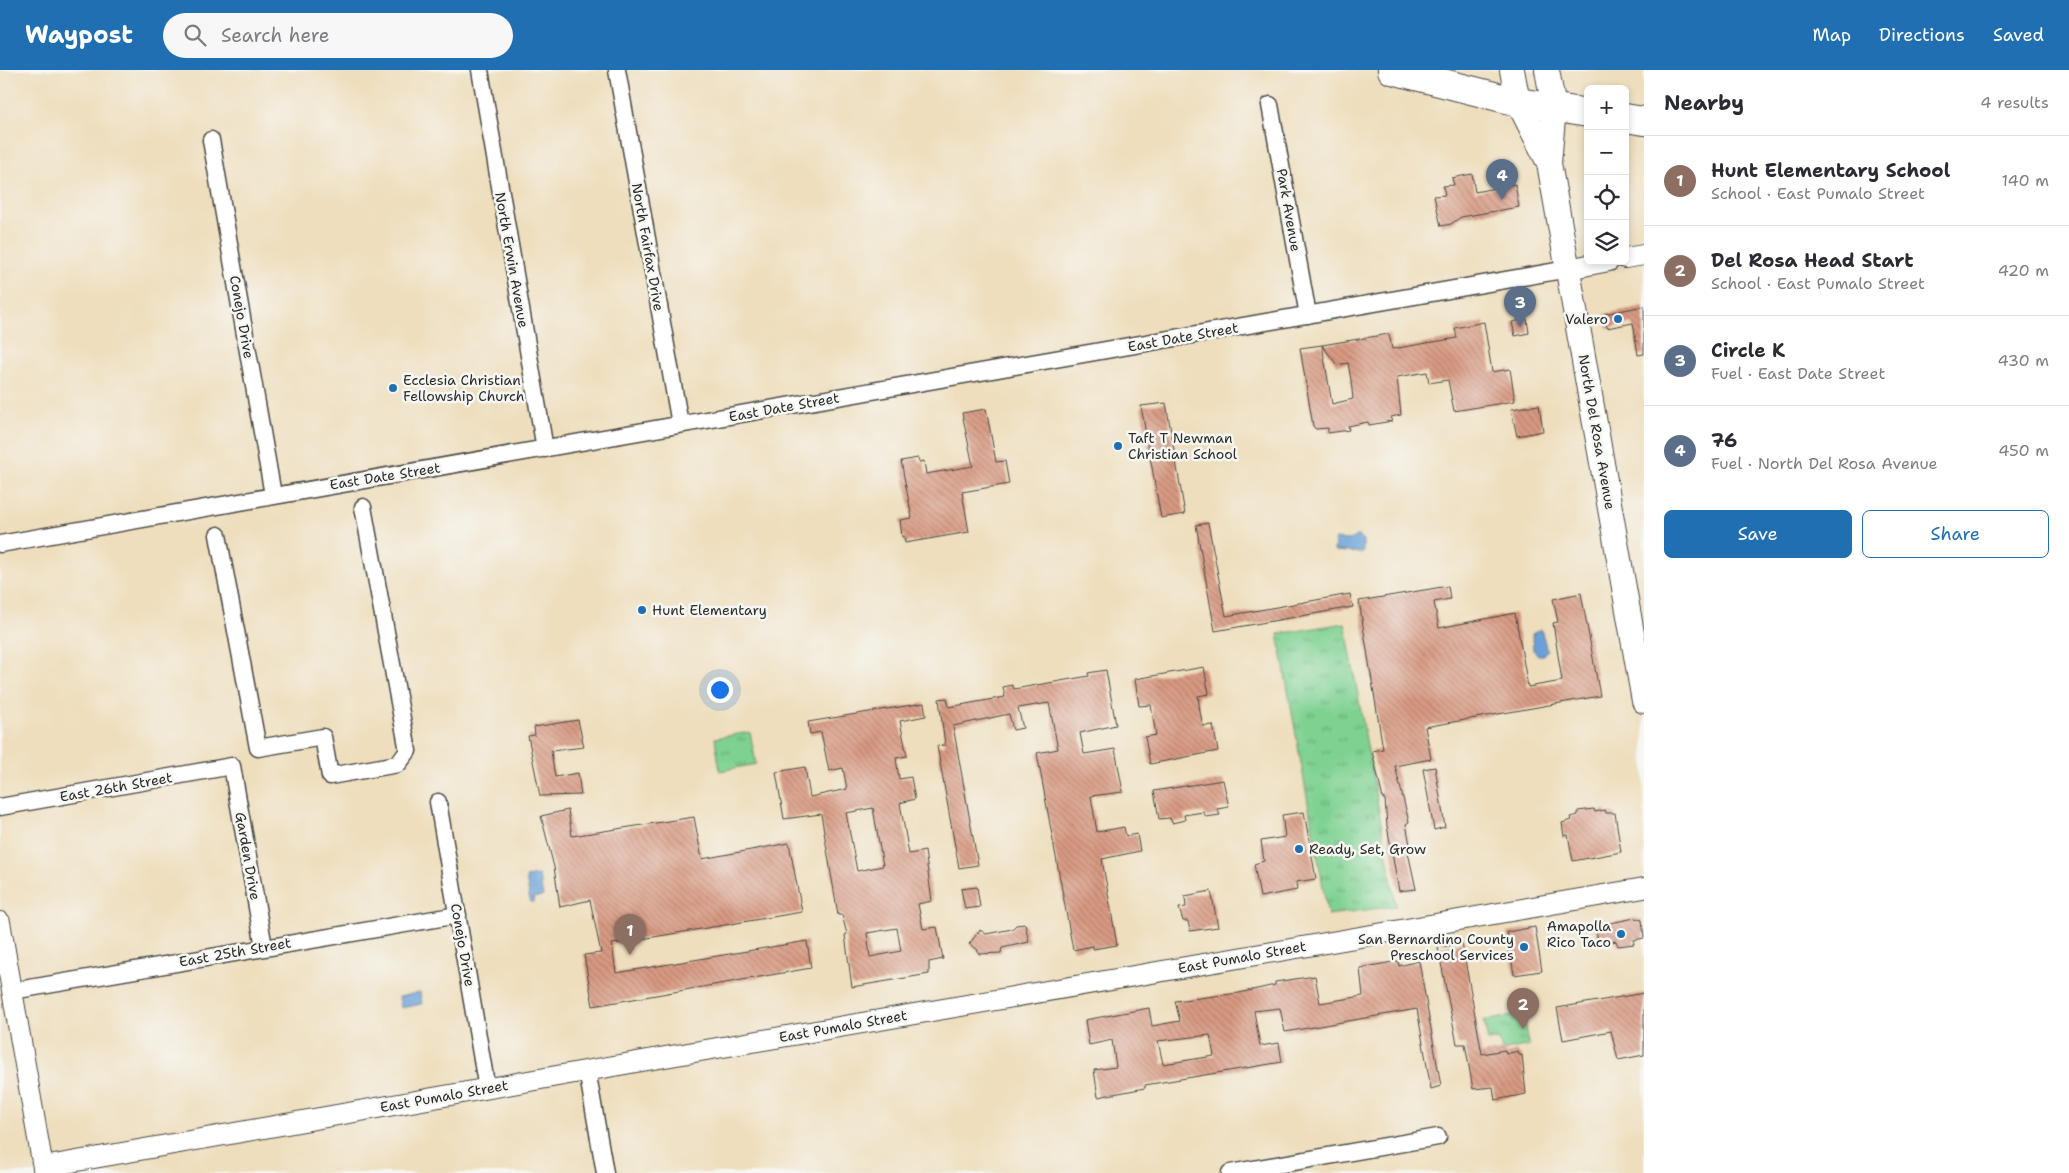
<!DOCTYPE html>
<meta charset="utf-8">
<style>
:root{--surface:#fff;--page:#f7f7f7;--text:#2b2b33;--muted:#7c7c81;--line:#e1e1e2;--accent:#1f6fb2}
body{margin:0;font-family:"Shantell Sans",sans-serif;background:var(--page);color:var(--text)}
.controls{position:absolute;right:15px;top:15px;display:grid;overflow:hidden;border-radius:8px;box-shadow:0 2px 8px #0003}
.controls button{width:45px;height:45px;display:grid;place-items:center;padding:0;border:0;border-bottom:1px solid var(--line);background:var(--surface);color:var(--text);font:25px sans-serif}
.you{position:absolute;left:719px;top:619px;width:18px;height:18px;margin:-12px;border:4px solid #fff;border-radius:50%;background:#1a73e8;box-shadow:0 0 0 8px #1a73e833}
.badge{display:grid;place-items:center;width:32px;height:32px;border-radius:50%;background:var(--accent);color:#fff;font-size:16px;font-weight:700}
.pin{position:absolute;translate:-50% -41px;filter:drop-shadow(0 1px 2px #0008)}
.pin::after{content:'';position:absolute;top:26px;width:18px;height:15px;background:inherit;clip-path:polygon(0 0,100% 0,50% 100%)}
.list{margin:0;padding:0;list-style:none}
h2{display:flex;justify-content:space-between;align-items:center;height:65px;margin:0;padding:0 20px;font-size:21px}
h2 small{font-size:16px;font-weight:400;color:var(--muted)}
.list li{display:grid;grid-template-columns:32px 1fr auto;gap:15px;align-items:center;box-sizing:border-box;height:90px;padding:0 20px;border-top:1px solid var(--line)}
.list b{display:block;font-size:19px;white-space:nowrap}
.list p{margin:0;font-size:16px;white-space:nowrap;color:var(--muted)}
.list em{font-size:16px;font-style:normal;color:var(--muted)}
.actions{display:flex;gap:10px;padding:15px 20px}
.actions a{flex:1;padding:11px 0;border:1px solid var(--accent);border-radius:8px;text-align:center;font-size:18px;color:var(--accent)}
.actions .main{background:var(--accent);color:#fff}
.icon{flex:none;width:28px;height:28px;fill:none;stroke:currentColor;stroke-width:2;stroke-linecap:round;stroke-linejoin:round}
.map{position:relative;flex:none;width:1644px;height:1103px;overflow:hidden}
header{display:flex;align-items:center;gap:30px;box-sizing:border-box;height:70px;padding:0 25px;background:var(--accent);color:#fff}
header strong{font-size:24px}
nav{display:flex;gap:28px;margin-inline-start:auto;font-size:18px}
.search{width:350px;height:45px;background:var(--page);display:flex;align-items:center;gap:12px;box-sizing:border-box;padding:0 18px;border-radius:28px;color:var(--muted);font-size:19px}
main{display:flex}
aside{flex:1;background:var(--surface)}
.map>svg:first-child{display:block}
.grass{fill:url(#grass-tufts);stroke:#557e5e}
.water{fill:#6aa0d7;stroke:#4a6681}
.building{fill:url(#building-back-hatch);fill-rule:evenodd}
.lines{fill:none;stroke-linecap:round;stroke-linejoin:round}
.minor-casing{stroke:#484641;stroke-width:19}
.tertiary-casing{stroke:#484641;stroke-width:22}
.secondary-casing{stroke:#484641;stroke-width:26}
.motorway-casing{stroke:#484641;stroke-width:30}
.minor{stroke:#fff;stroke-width:16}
.tertiary{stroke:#fff;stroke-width:20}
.secondary{stroke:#fff;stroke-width:24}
.motorway{stroke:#fff;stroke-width:28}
.poi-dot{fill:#1f6fb2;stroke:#f6f6f2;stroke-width:2}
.labels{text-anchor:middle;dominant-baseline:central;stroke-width:5;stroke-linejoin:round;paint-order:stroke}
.street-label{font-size:14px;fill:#2b2b2b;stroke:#f6f6f2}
.poi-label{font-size:14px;fill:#2b2b2b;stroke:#f6f6f2;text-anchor:start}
</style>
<header>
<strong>Waypost</strong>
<div class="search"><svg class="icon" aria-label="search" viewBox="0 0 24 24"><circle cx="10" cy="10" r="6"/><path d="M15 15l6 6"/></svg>Search here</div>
<nav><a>Map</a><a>Directions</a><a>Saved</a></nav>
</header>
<main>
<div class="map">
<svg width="1644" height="1103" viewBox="0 0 1644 1103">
<defs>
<pattern id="grass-tufts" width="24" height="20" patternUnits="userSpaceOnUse" patternTransform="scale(1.25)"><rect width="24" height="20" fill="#7fd192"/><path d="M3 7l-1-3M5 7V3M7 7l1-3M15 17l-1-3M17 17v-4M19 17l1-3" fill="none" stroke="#68aa77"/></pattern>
<pattern id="building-back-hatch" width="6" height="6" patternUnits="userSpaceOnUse" patternTransform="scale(1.25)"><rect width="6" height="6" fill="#d99a83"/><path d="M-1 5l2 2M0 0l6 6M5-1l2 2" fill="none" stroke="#b07e6b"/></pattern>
</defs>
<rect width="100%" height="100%" fill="#f6f6f2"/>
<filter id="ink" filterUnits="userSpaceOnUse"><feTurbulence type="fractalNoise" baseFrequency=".02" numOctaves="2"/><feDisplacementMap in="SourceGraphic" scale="10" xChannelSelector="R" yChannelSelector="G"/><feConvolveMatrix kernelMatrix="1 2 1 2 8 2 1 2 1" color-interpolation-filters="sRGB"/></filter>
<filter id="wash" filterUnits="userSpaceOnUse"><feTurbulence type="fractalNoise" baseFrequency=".0096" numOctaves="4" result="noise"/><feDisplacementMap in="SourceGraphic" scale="20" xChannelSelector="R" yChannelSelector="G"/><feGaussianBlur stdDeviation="1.12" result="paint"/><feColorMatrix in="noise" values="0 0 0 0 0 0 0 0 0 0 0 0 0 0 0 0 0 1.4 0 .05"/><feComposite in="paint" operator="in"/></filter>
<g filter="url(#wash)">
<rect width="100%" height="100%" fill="#eedebd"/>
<g class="grass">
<polygon points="1345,553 1396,836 1328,845 1278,564"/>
<polygon points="750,662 756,694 720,701 715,668"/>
<polygon points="1524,944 1529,975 1502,981 1499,969 1488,971 1484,951"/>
</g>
<g class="water">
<polygon points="1358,465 1363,470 1363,483 1334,481 1335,469 1350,470"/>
<polygon points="1541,559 1547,580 1543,585 1538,585 1533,580 1532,564"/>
<polygon points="539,805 543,826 533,828 534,832 530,832 526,807"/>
<polygon points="420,922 422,934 401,938 399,927"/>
</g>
<g id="blocks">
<g class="building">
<polygon points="1472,104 1475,122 1515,114 1519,137 1461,147 1451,154 1441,156 1434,126 1445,125 1443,116 1454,115 1452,108"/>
<polygon points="1644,236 1644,284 1638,285 1633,253 1607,258 1604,244"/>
<polygon points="1527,249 1529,263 1515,266 1512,252"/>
<polygon points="1484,252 1492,302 1510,299 1515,331 1454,341 1448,310 1429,313 1427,302 1397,307 1401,345 1391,347 1392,351 1369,355 1368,352 1348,356 1349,360 1328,363 1328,358 1316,359 1313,356 1300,278 1322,275 1332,334 1353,329 1351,310 1348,293 1337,295 1322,275 1389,264 1392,279 1457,268 1455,258"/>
<polygon points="1166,333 1185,444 1161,448 1141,336"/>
<polygon points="1539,335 1543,361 1517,366 1511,339"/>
<polygon points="986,339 996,392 1005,391 1009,414 962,422 969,462 905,473 904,466 902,467 900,450 912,448 901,391 918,388 919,392 924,391 926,404 973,396 962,343"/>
<polygon points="1208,453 1226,546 1350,524 1353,537 1215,561 1196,455"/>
<polygon points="1448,516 1450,529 1434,532 1439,558 1515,543 1528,617 1562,611 1553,553 1558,552 1553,529 1581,523 1600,626 1425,657 1431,689 1395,696 1409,752 1406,754 1411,780 1408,782 1416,819 1399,821 1387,756 1385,729 1383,729 1372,681 1383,679 1359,531"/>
<polygon points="1204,597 1209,624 1198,626 1200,642 1203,656 1213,655 1218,681 1150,694 1145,667 1156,665 1151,635 1139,636 1135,609"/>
<polygon points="1106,600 1116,655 1080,663 1084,684 1115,679 1123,722 1091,726 1097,762 1124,757 1126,766 1137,764 1140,781 1102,789 1117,875 1093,879 1093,876 1073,880 1037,683 1058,679 1049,633 1018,638 1023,658 1013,660 1009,644 953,656 978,795 959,798 937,676 945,675 939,629 947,628 949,637 1005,627 1003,617 1012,615 1014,619 1089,606 1088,603"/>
<path d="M 924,633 L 926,646 L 900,651 L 907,686 L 896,688 L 899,709 L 911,707 L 915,729 L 900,733 L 909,784 L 925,781 L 932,831 L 918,834 L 923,859 L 937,857 L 943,889 L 929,892 L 929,904 L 852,917 L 845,865 L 847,864 L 842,845 L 838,845 L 821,744 L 784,749 L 776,702 L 805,697 L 810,727 L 847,719 L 843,698 L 829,701 L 821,662 L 810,664 L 808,652 ZM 873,738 L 883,796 L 857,801 L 846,743 ZM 897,858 L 901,881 L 870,887 L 867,863 Z"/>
<polygon points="578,650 584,677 551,681 555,707 578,703 581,725 540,726 528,666 535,665 534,657"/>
<polygon points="1435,697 1445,757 1434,760 1423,699"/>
<polygon points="1223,710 1229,737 1217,739 1220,745 1206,747 1203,742 1184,745 1185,750 1172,753 1170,748 1159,749 1154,721"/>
<polygon points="1594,739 1595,742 1605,740 1606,743 1615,743 1621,782 1573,791 1568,765 1564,766 1562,753 1571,750 1570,747 1578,745 1578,741"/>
<polygon points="568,740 572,766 694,747 702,789 789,773 802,842 612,874 616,903 807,871 811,898 593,936 584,885 601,883 590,830 560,837 554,797 541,746"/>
<polygon points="1304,742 1316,809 1296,812 1297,820 1260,827 1254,794 1264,791 1261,771 1285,767 1282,745"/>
<polygon points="977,817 980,837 965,839 961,819"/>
<polygon points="1211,821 1218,857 1190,861 1188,851 1183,851 1179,838 1186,837 1185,826"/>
<polygon points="1635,848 1642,850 1644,868 1634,870 1634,874 1618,876 1616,871 1599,874 1595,856"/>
<polygon points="1025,854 1029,872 1002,878 1001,883 979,884 977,879 969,874 980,860 986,864 1012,859 1016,855"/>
<polygon points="1535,857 1542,901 1514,905 1507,862"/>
<polygon points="1462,873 1482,984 1505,980 1506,984 1518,981 1519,985 1522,985 1526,1024 1495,1030 1493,1017 1473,1019 1465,974 1457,974 1438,878"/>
<path d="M 1398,891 L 1399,896 L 1419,891 L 1441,1016 L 1431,1019 L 1417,939 L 1285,962 L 1280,938 L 1254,941 L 1260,976 L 1279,973 L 1282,992 L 1145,1015 L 1145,1018 L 1098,1027 L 1094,1000 L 1116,997 L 1112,970 L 1089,975 L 1085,950 L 1149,938 L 1152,956 L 1180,951 L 1175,931 L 1239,923 L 1275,915 L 1275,912 L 1315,906 L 1320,933 L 1363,926 L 1360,898 ZM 1210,965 L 1214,986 L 1163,994 L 1158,971 Z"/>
<polygon points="1644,923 1644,985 1618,990 1611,961 1563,970 1557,938"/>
</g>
</g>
</g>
<g filter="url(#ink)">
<use href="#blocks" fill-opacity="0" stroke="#484641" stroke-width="1"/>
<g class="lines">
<g class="minor-casing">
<g id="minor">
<polyline points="480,0 545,379"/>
<polyline points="617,0 680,354"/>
<polyline points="1270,35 1308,245"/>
<polyline points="211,70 273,425"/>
<polyline points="218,465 258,678 323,667 330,706 398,694 408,681 363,437"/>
<polyline points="0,474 1568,199"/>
<polyline points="438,732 487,1019"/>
<polyline points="0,737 232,696 264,877"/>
<polyline points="12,921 458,845"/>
<polyline points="587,1000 605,1103"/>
<polyline points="1230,1103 1438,1067"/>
</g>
</g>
<g class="tertiary-casing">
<g id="tertiary">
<polyline points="1625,188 1644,185"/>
<polyline points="1568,199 1609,191"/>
<polyline points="0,852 44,1103"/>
<polyline points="43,1097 642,991 1644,818"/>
</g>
</g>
<g class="secondary-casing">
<g id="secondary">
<polyline points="1512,0 1518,32 1549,93"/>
<polyline points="1547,0 1554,38 1549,93 1644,631"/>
</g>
</g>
<g class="motorway-casing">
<g id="motorway">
<polyline points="1392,0 1518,32 1588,43"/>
<polyline points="1625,48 1644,51"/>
</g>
</g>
<use href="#minor" class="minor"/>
<use href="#tertiary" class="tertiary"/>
<use href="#secondary" class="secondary"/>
<use href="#motorway" class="motorway"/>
</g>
</g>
<g class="poi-dot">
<circle cx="1618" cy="249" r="5"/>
<circle cx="393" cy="318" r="5"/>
<circle cx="1118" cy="376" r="5"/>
<circle cx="642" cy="540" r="5"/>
<circle cx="1299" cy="779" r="5"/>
<circle cx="1621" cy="864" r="5"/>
<circle cx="1524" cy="877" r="5"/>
</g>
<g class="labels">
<g class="street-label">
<text transform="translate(1289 140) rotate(80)">Park Avenue</text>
<text transform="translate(648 177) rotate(80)">North Fairfax Drive</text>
<text transform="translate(512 190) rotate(80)">North Erwin Avenue</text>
<text transform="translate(242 247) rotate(80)">Conejo Drive</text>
<text transform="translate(1183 267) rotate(-10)">East Date Street</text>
<text transform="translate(784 337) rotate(-10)">East Date Street</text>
<text transform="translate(1597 362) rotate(80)">North Del Rosa Avenue</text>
<text transform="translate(385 406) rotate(-9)">East Date Street</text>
<text transform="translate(116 717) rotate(-10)">East 26th Street</text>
<text transform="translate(248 786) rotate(80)">Garden Drive</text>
<text transform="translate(463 875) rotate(80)">Conejo Drive</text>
<text transform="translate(235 882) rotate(-10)">East 25th Street</text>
<text transform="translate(1242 887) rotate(-10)">East Pumalo Street</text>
<text transform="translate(843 956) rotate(-10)">East Pumalo Street</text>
<text transform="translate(444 1026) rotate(-10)">East Pumalo Street</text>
</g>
<g class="poi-label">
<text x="1608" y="249" text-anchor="end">Valero</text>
<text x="403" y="310">Ecclesia Christian<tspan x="403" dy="16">Fellowship Church</tspan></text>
<text x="1128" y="368">Taft T Newman<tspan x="1128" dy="16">Christian School</tspan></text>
<text x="652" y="540">Hunt Elementary</text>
<text x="1309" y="779">Ready, Set, Grow</text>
<text x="1611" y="856" text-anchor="end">Amapolla<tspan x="1611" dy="16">Rico Taco</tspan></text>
<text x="1514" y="869" text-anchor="end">San Bernardino County<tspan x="1514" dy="16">Preschool Services</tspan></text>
</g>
</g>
</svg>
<div class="controls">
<button>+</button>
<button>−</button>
<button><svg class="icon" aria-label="locate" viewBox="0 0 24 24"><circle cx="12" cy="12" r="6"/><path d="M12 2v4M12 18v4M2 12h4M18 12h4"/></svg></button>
<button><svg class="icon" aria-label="layers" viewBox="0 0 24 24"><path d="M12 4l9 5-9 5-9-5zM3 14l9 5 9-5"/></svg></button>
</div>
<div class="you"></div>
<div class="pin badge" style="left:630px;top:885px;background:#8d6e63">1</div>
<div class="pin badge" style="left:1523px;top:959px;background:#8d6e63">2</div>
<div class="pin badge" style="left:1520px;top:257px;background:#5c6f8a">3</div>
<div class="pin badge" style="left:1502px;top:130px;background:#5c6f8a">4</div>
</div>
<aside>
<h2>Nearby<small>4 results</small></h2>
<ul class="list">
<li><span class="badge" style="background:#8d6e63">1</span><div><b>Hunt Elementary School</b><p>School · East Pumalo Street</p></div><em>140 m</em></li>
<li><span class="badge" style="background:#8d6e63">2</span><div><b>Del Rosa Head Start</b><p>School · East Pumalo Street</p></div><em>420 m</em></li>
<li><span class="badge" style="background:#5c6f8a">3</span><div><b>Circle K</b><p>Fuel · East Date Street</p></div><em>430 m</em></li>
<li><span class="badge" style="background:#5c6f8a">4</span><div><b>76</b><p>Fuel · North Del Rosa Avenue</p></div><em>450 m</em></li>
</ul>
<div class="actions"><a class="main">Save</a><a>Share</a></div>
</aside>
</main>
